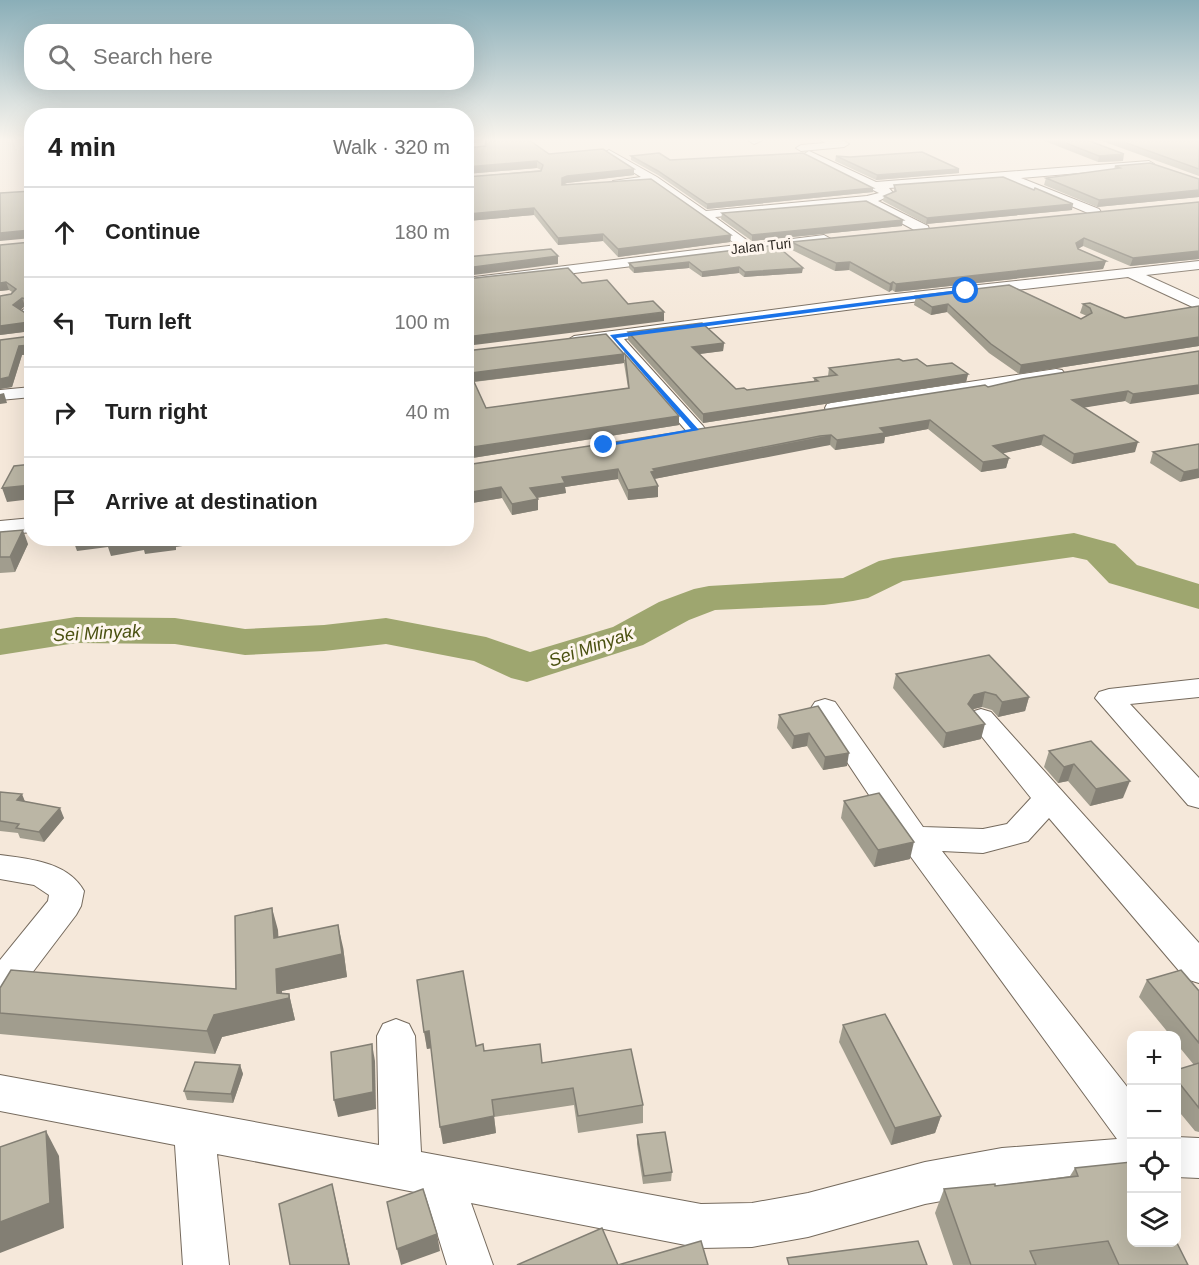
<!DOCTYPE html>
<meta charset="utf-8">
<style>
:root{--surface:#fff;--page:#f6f6f6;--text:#222;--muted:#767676;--line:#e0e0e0}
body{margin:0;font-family:Arial,sans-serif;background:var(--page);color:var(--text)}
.controls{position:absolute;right:18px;bottom:18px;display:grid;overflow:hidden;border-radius:12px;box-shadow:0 6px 24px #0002}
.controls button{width:54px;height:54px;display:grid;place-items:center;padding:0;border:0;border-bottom:2px solid var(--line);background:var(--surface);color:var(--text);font:30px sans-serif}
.stop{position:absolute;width:18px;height:18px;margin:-14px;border:4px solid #1a73e8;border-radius:50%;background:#fff}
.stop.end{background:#1a73e8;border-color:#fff;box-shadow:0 2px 6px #0008}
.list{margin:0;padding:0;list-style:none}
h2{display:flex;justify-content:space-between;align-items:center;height:78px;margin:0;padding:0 24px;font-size:26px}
h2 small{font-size:20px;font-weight:400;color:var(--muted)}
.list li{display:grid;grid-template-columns:39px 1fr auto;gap:18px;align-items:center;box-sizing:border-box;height:90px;padding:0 24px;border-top:2px solid var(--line)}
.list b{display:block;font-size:22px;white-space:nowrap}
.list em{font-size:20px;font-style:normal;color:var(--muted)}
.icon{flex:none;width:33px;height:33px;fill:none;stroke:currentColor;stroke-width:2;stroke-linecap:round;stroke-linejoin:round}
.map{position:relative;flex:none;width:1199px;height:1265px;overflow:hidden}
.search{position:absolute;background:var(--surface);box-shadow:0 6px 24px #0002;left:24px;top:24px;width:450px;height:66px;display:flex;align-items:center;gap:15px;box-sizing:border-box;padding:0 21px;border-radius:24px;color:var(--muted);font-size:22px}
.panel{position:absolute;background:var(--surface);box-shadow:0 6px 24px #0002;left:24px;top:108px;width:450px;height:438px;border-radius:24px}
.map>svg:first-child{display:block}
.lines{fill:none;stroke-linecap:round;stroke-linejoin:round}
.river{fill:#9ea66f;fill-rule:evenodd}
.minor-casing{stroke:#756a5d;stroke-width:2}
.minor{fill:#fff;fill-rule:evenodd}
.wall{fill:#a19d8e;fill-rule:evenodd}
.shaded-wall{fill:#837f74}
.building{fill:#bbb6a5;stroke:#837f74;stroke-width:1.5;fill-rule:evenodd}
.route{fill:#1a73e8}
.labels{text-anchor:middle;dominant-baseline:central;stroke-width:6;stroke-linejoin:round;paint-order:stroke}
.far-street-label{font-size:14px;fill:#312c26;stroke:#fef6ee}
.water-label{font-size:18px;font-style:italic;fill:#4b5111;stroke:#fef6ee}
</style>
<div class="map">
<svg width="1199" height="1265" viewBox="0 0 1199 1265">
<rect width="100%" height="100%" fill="#f5e8da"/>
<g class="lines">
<polygon class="river" points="1074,533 1115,544 1137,565 1199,584 1199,609 1109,583 1087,560 1073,557 903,581 868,598 853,601 824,605 715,610 689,620 643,645 527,682 511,678 474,661 386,644 324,651 245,655 175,644 76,643 0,655 0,629 76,617 175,618 245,629 324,625 386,618 486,637 530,652 613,627 659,602 694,589 709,586 843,578 879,561 893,558"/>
<g class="minor-casing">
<g id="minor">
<polygon points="763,140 754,144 749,141 749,140"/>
<polygon points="821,140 842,140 849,144 844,147 801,151 796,148 801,145 825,143"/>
<polygon points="609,150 657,177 706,211 867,196 879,193 805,156 804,154 809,151 876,182 1149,161 1154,164 1149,167 1021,178 1099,209 1101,212 1099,215 1095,216 1007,179 889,188 894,194 878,201 928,226 929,229 928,232 918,232 866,204 715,217 752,244 824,235 831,239 824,243 466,286 466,278 737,245 651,183 613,185 613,181 641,177 605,155 604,153"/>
<polygon points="1199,261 1199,269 1146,275 1199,299 1199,310 1128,277 877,306 624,339 703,426 706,430 703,434 689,434 608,341 574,346 566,341 574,336 877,296"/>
<polygon points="26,308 32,310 32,322 18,313"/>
<polygon points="1056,369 1062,370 1065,374 1062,378 834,414 827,412 825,408 827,404 834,402"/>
<polygon points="32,387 32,397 0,400 0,390"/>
<polygon points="32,518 32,532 0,535 0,521"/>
<polygon points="1199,679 1199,697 1130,704 1199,778 1199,808 1188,805 1095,698 1099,692 1109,689"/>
<polygon points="825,699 835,702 923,827 983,829 1007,824 1031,798 967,718 971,712 981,709 991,712 1199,943 1199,983 1186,979 1049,818 1028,841 983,853 942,851 1132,1093 1132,1178 1002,1190 925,1204 808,1237 752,1247 701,1248 471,1203 493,1265 447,1265 425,1194 217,1154 229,1265 183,1265 175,1145 0,1111 0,1075 379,1145 377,1036 383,1024 396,1019 409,1024 415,1036 421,1152 701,1204 752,1203 808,1193 925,1162 1002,1148 1117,1139 903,846 811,708 815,702"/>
<path d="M 0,855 C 30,859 68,862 84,891 L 81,906 L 76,915 L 13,998 L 0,1002 L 0,960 L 48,901 L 49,895 L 34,885 L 0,879 Z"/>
<polygon points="1176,1137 1199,1138 1199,1178 1176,1177"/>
</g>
</g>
<use href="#minor" class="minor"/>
</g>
<g class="wall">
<polygon points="1042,140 1087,140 1123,161 1098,162"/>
<polygon points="1099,140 1199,140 1199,176"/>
<polygon points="549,154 634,175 567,183 562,185 731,235 730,242 618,257 603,241 558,245 534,215 468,221 466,218 466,177 541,170 537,168 466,174"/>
<polygon points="631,156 873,188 873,192 707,209 658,175 631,160"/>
<polygon points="836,156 959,169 959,173 876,180 835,161"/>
<polygon points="1115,166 1199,179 1199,197 1097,207 1044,185 1046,178 1114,169"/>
<polygon points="894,185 1034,190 1072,210 926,224 883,201 884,196 894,192"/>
<polygon points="1199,202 1199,259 1130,266 1083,246 1078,249 1106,261 1103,269 895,292 892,290 889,292 849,270 835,271 790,249 791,242"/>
<polygon points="722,213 902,226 752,241 721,219"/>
<path d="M 31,242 L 32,354 L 22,355 L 12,387 L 0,389 L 31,336 L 31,331 L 0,335 L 0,296 L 11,294 L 12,292 L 9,290 L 0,291 L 0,245 ZM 25,306 L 30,308 L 30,316 L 20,310 Z"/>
<polygon points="776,245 802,273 744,277 739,273 702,277 689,268 634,273 629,268 629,263"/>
<polygon points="916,296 1081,319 1087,316 1080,313 1083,304 1125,318 1199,306 1199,346 1019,374 989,353 947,312 931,315 914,305"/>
<polygon points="628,332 724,343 723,351 699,354 736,389 747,390 814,381 814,378 828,376 829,368 903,361 968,374 966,382 703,423 628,340"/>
<polygon points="466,351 624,354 624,363 474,382 486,408 628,388 624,363 625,354 679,425 466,459"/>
<polygon points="1199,351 1130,404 1125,401 1084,407 1135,452 1072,464 1041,445 1003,453 1009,458 1006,468 981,472 928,429 885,437 884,443 835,450 830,445 819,446 654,479 658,497 628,500 618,479 565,487 566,493 536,498 538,499 538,510 512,515 502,498 466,504 466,465 988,387"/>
<polygon points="1199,444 1180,482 1150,463 1153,452"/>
<polygon points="0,532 28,544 15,572 0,573"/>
<polygon points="896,674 1029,697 1025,711 998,717 992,710 982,707 973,709 981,739 943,748 893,688"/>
<polygon points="818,706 847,766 823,770 807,746 792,749 777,728 779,715"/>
<polygon points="1091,741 1123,798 1090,806 1068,781 1058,783 1044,767 1049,751"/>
<polygon points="0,792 25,801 64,818 44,842 20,838 18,833 0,831"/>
<polygon points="844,801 910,859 874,867 841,818"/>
<polygon points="278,930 278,938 343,947 347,977 282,991 282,993 289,994 295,1020 222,1037 215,1054 0,1034 0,1013 236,989"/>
<polygon points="417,980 476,1046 484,1051 542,1063 643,1105 643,1123 578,1133 574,1105 494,1117 496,1133 443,1144 431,1048 427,1049"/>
<polygon points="1147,980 1199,991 1199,1132 1195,1131 1176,1108 1176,1070 1194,1065 1176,1043 1176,1035 1170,1035 1139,997"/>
<polygon points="843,1025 941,1116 935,1133 891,1145 839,1042"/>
<polygon points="240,1065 243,1074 233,1103 187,1100 184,1091"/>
<polygon points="637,1135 672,1172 671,1181 643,1184 637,1144"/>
<polygon points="1075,1168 1188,1265 953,1265 935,1213 944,1189 995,1186 1070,1176"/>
</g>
<g class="shaded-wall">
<polygon points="466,140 475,140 476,143 466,144"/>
<polygon points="1124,154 1123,161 1098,162 1099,156"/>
<polygon points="537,161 537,168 466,174 466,167"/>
<polygon points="634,169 634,175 567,183 562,185 562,178 567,176"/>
<polygon points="959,169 959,173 876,180 877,175"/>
<polygon points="873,188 873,192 707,209 707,204"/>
<polygon points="1199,190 1199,197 1097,207 1099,200"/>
<polygon points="1073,204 1072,210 926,224 927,218"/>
<polygon points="534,208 534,215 468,221 468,214"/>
<polygon points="903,220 902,226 752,241 752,235"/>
<polygon points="30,230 32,238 0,241 0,233"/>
<polygon points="603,234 603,241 558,245 558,238"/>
<polygon points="731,235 730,242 618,257 618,249"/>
<polygon points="1084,238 1083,246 1074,251 1076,243"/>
<polygon points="1199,251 1199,259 1130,266 1133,258"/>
<polygon points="558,256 558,264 466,276 466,268"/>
<polygon points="1106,261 1103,269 895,292 896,284"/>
<polygon points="689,262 689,268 634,273 634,268"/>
<polygon points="850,262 849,270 835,271 836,263"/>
<polygon points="739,267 739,273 702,277 702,272"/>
<polygon points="803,268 802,273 744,277 745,272"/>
<polygon points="6,282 9,290 0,291 0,283"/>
<polygon points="893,282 892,290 889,292 890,284"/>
<polygon points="22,298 25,306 16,314 13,305"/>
<polygon points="948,304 947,312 931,315 932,307"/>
<polygon points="664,312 664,321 466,346 466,337"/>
<polygon points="29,322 32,331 0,335 0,326"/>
<polygon points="1199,337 1199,346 1019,374 1021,365"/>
<polygon points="724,343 723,351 692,355 692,347"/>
<polygon points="32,345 32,354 22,355 12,387 0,389 0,379 19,346"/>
<polygon points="624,354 624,363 471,382 470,373"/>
<polygon points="968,374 966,382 703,423 703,414"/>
<polygon points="1199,385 1199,394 1130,404 1133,394"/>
<polygon points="1128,391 1125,401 1070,410 1072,400"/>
<polygon points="4,393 7,403 0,404 0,394"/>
<polygon points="679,416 679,425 466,459 466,448"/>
<polygon points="930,420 928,429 885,437 884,443 835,450 837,440 880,428"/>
<polygon points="831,435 830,445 654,479 651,472 653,469"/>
<polygon points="1044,435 1041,445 991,456 993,446"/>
<polygon points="1138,442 1135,452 1072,464 1074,454"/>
<polygon points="1009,458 1006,468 981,472 983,462"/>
<polygon points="618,469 618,479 565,487 566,493 530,499 530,488 562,477"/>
<polygon points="1199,469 1199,478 1180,482 1184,472"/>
<polygon points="32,485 32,499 7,502 2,488"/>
<polygon points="658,486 658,497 628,500 628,490"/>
<polygon points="501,487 502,498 466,504 466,493"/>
<polygon points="538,499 538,510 512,515 512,504"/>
<polygon points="23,530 28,544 15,572 10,557"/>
<polygon points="83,538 142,539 236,538 176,547 176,550 145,554 144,550 111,556 108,547 77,551 73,540"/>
<polygon points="985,692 982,707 970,710 968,704 974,695"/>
<polygon points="1029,697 1025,711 998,717 1002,702"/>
<polygon points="985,724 981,739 943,748 946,733"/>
<polygon points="809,733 807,746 792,749 794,736"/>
<polygon points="849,753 847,766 823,770 825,757"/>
<polygon points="1074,764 1068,781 1058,783 1064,767"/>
<polygon points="1130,781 1123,798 1090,806 1096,789"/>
<polygon points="22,794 26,804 17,800"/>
<polygon points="60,808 64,818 44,842 39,832"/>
<polygon points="914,842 910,859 874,867 878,850"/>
<polygon points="272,908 278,930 280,961 274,938"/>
<polygon points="338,925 343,947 347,977 282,991 282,1000 289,994 295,1020 222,1037 215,1054 207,1031 214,1015 277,993 276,969"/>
<polygon points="429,1031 432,1048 427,1049 424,1032"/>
<polygon points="372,1044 375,1061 376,1109 338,1117 334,1100"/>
<polygon points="240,1065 243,1074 233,1103 231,1094"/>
<polygon points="494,1116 496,1133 443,1144 440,1127"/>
<polygon points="941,1116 935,1133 891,1145 895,1128"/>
<polygon points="46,1131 59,1156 64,1228 0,1253 0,1222"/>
<polygon points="332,1184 336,1201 350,1265 349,1265"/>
<polygon points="437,1234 440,1251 401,1265 397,1249"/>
</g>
<g class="building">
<polygon points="486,140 529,140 549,154 603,149 634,169 567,176 562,178 562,185 651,179 731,235 618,249 603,234 558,238 534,208 468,214 466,212 466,177 541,171 543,165 537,161 466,167 466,148 486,146"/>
<polygon points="1058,140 1087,140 1124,154 1099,156"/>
<polygon points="1118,140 1199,140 1199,169"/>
<polygon points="922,152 959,169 877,175 836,156 850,157"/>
<polygon points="659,153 670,160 803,153 873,188 707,204 658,171 631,156"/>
<polygon points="1150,163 1199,179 1199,190 1099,200 1046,178 1120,168 1115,166"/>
<polygon points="1003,177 1034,190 1035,188 1073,204 927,218 884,196 896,191 894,185"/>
<polygon points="32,191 32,232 30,230 0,233 0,193"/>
<polygon points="866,201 903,220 752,235 722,213"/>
<polygon points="1199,202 1199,251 1133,258 1084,238 1076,243 1078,249 1106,261 896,284 893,282 890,284 850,262 836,263 791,242"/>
<path d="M 32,240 L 32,324 L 29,322 L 0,326 L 0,296 L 11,294 L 16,289 L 6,282 L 0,283 L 0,245 L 31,242 ZM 22,298 L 31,300 L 30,316 L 13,305 Z"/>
<polygon points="776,245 803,268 745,272 739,267 702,272 689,262 634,268 629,263"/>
<polygon points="551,249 558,256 466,268 466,257"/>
<polygon points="568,268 582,283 607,280 628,304 653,301 664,312 466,337 466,279"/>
<polygon points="1009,285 1081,319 1092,313 1090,308 1083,304 1090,303 1125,318 1199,306 1199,337 1021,365 991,344 948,304 932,307 916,296"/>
<polygon points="702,323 724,343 692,347 736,389 744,388 747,390 818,381 814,378 837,375 829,368 899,359 903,361 917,359 927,366 952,363 968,374 703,414 628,332"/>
<polygon points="32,325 32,345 19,346 9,377 0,379 0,340 31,336"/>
<polygon points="606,334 624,354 470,373 486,408 629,388 625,354 679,416 466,448 466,351"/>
<polygon points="1199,351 1199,385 1133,394 1128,391 1072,400 1138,442 1074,454 1044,435 993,446 1009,458 983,462 930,420 880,428 885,433 837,440 831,435 820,436 653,469 655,471 651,472 658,486 628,490 618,469 562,477 565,483 530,488 538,499 512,504 501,487 466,493 466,465 985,385 988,387 1022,379"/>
<polygon points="1199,444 1199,469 1184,472 1153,452"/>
<polygon points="32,464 32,485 2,488 14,466"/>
<polygon points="23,530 10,557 0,557 0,532"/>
<polygon points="108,538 173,538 142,543 142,539 107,545"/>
<polygon points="989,655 1029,697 1002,702 996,695 985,692 974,695 968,704 985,724 946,733 896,674"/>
<polygon points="818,706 849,753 825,757 809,733 794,736 779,715"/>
<polygon points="1091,741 1130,781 1096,789 1074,764 1064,767 1049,751"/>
<polygon points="0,792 22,794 17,800 60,808 39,832 16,828 19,824 0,821"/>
<polygon points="879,793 914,842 878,850 844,801"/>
<polygon points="272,908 274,938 338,925 342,954 276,969 277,993 289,994 289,998 214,1015 207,1031 0,1013 0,988 11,970 236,989 235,916"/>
<polygon points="1181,970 1199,991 1199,1043 1147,980"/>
<polygon points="463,971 476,1046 483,1044 484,1051 540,1044 542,1063 631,1049 643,1105 578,1116 573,1088 492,1100 494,1116 440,1127 429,1031 424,1032 417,980"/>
<polygon points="885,1014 941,1116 895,1128 843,1025"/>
<polygon points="372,1044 373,1092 334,1100 331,1052"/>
<polygon points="195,1062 240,1065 231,1094 184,1091"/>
<polygon points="1199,1063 1199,1108 1176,1079 1176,1070"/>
<polygon points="46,1131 50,1203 0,1222 0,1147"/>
<polygon points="665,1132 672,1172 644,1176 637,1135"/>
<polygon points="1131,1162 1131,1242 1176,1242 1176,1241 1188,1265 1119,1265 1108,1241 1030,1251 1036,1265 971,1265 944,1189 995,1184 995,1186 1078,1176 1075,1168"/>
<polygon points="332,1184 349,1265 290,1265 279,1204"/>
<polygon points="423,1189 437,1234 397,1249 387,1202"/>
<polygon points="602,1228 618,1265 701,1241 708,1265 517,1265"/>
<polygon points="918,1241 927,1265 789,1265 787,1258"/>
</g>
<linearGradient id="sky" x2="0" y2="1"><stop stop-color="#8aaeb8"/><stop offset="0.44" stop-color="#faf5ee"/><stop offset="1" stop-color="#faf5ee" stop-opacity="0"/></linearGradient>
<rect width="1199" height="318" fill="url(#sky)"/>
<polygon class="route" points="966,289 968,292 616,338 699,430 604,447 600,445 691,429 610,335"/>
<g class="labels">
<g class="far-street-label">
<text transform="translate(761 246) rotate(-6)">Jalan Turi</text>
</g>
<g class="water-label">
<text transform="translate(97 633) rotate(-3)">Sei Minyak</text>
<text transform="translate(591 647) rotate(-19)">Sei Minyak</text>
</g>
</g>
</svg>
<div class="controls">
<button>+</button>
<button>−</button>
<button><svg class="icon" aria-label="locate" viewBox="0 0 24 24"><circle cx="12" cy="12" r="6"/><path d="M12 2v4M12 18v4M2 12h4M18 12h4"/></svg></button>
<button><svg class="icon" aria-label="layers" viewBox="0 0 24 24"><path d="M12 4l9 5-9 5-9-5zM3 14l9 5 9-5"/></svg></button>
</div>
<div class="stop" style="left:966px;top:291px"></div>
<div class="stop end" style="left:604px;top:445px"></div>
<div class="search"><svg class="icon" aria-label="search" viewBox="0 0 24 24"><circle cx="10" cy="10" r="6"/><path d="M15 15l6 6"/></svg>Search here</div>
<section class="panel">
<h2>4 min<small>Walk · 320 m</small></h2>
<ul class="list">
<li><svg class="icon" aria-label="ahead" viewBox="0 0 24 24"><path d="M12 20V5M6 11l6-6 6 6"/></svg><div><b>Continue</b></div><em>180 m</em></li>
<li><svg class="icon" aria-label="left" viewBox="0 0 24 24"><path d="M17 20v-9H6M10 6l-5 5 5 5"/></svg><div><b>Turn left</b></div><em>100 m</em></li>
<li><svg class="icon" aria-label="right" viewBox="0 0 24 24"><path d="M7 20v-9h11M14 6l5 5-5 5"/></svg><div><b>Turn right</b></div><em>40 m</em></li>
<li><svg class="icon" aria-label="arrive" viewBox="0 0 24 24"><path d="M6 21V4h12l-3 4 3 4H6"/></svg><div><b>Arrive at destination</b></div></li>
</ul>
</section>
</div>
